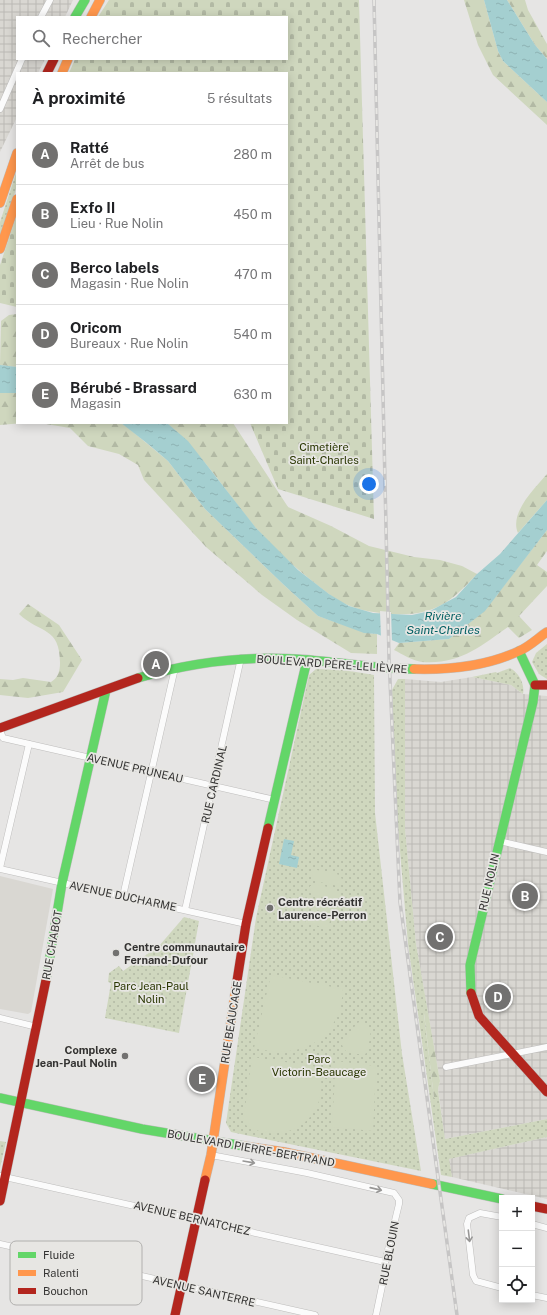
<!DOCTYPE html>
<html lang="fr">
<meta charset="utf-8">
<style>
:root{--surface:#fff;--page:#f6f6f6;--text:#202124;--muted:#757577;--line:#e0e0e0;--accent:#727170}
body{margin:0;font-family:"Public Sans",sans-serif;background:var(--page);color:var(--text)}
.controls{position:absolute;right:12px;bottom:12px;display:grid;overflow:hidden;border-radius:0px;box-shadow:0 2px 10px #0003}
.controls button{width:36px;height:36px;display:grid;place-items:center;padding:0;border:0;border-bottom:1px solid var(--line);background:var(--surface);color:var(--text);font:20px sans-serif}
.you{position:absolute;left:369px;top:484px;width:14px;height:14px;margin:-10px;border:3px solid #fff;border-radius:50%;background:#1a73e8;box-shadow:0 0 0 6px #1a73e833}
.badge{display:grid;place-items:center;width:26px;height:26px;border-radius:50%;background:var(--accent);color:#fff;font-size:13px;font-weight:700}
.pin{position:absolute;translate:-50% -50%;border:2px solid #fff;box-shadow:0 1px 4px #0006}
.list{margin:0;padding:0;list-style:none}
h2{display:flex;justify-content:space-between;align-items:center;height:52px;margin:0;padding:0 16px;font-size:17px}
h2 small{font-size:13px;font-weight:400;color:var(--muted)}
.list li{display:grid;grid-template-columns:26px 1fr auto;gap:12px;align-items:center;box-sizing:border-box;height:60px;padding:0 16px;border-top:1px solid var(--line)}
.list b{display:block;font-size:15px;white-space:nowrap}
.list p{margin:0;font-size:13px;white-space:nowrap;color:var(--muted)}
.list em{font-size:13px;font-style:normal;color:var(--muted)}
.icon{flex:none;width:22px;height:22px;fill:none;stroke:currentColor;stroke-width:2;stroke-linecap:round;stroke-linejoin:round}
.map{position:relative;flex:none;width:547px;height:1315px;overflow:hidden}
.search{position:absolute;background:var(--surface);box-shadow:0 2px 10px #0003;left:16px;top:16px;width:272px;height:44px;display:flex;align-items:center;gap:10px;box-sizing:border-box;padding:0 14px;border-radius:0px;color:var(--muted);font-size:15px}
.panel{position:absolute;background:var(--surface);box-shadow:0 2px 10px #0003;left:16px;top:72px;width:272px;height:352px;border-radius:0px}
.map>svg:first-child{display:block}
.industrial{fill:url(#industrial-grid)}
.built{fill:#d9d7d2}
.green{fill:url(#green-dots)}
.forest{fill:url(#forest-firs)}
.cemetery{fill:url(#cemetery-stones)}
.pitch{fill:#cfd7be}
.water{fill:url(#water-ripples)}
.pier{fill:#e6e5e4}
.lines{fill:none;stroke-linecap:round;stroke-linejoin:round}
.street-casing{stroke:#bebdbc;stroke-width:7}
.fast-casing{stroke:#bebdbc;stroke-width:10}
.slow-casing{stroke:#bebdbc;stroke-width:10}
.jam-casing{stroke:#bebdbc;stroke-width:10}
.street{stroke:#fbfbfb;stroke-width:6}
.fast{stroke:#63d668;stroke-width:9}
.slow{stroke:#ff974d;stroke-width:9}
.jam{stroke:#b3261e;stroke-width:9}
.rail-casing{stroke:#c6c5c5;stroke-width:3.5}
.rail{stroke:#e7e6e3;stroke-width:2;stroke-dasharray:6;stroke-linecap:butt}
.oneway{stroke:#989796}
.poi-dot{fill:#727170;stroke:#e7e6e3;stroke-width:1.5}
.labels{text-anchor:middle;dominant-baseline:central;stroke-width:3.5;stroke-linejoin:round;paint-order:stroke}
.park-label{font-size:11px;fill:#293601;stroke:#e7e6e3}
.street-label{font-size:11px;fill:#343332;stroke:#e7e6e3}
.poi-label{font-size:11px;font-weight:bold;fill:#343332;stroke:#e7e6e3;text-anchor:start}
.water-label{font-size:12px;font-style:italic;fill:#005f62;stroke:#e7e6e3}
.key{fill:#e7e6e3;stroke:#b1b0ae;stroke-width:1}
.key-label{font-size:11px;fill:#343332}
</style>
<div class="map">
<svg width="547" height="1315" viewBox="0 0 547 1315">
<defs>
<pattern id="industrial-grid" width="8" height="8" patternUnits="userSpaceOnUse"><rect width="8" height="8" fill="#d9d7d2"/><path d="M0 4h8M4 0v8" fill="none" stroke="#bbb9b5"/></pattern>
<pattern id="green-dots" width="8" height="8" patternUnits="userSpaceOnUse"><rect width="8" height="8" fill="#cfd7be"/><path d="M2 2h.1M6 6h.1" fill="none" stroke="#b2b9a4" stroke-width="1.8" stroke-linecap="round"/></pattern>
<pattern id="forest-firs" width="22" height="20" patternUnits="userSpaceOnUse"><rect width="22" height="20" fill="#cfd7be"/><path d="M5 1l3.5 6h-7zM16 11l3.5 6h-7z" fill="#b2b9a4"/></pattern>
<pattern id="cemetery-stones" width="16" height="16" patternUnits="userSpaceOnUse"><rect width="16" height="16" fill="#cfd7be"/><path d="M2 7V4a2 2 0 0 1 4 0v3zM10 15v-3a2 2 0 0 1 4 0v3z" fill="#b2b9a4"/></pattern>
<pattern id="water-ripples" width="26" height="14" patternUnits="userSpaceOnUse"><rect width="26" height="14" fill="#a4cfd0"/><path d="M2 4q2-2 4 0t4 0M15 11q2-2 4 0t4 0" fill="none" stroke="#8eb2b3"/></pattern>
</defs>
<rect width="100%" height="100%" fill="#e6e5e4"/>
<g class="industrial">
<polygon points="0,0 73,0 65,17 17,17 17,59 45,59 38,73 17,73 17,117 0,152"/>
<polygon points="472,677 511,685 523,694 547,696 547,1119 445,1139 438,1089 440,1081 416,944 405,829 405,679 441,682"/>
<polygon points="547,1137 547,1199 452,1177 448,1159"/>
</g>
<polygon class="built" points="0,876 53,889 31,1012 28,1014 0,1009"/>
<g class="green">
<polygon points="17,170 17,186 0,237 0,222"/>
<polygon points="547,644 547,679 539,674 532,662 536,653"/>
<path d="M 510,668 C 519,673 525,684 523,694 L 511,685 L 472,677 L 496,672 L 497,673 Z"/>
<polygon points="316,669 344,670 374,675 375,813 402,1054 421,1171 231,1132 226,1123 256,918 309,675"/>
<polygon points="398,679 405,679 405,829 416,944 428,1012 424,1014 434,1098 439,1098 445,1139 547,1119 547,1137 449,1159 452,1177 441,1175 408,944 398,828 392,690"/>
<polygon points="184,917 199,921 179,1033 105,1018 111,983 108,982 109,973 119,966 123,971 159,946"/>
<polygon points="0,1141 6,1142 0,1168"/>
</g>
<g class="forest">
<polygon points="464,0 484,0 498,51 503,61 547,102 547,125 493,75 478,45"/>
<polygon points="507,0 525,0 528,10 547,44 547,59 535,45"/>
<polygon points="17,314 17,367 0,365 1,321 9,315"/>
<polygon points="0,393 17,393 17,423 24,423 0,425"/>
<polygon points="40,423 121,423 127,427 168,461 205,509 284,585 318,616 367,633 377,634 377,654 351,653 297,620 262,595 206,547 144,480 138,465 119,454 88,446 70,428"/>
<path d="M 167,423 L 233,423 L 288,507 L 331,526 L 369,546 L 414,557 L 440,560 L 462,566 L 477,574 C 449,604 434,616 391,614 C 377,613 363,611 350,606 C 336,601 324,590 312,581 C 292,565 272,546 255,527 C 226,492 202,453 167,423 Z"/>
<path d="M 547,474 L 547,500 L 518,533 C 509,513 535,488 547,474 Z"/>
<path d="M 547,530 L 547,551 L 537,565 L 547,572 L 547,586 L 519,616 L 532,630 L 519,638 L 508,627 C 481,646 459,665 422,662 C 413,661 402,654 394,650 L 399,643 L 449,639 L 485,610 Z"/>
<path d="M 28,604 L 59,625 L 82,660 L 63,692 L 28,698 L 0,695 L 0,679 L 13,680 L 23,678 L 51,682 C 58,678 60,671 60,663 C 60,626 40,634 19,614 Z"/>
<polygon points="428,1012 440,1081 438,1089 439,1098 434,1098 424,1013"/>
</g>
<g class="cemetery">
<polygon points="109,0 359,0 374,519 278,489 250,423 287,423 287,73 69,73 75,59 287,59 287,17 98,17"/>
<polygon points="17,214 17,307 0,303 0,265"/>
</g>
<g class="pitch">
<polygon points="317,870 340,875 340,878 343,879 342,884 339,884 338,886 315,881 315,878 312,878 313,872 317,872"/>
<polygon points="314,884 337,889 337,892 340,893 339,898 335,898 335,900 312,895 312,892 309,892 310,886 314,886"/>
<polygon points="311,898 334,903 332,914 309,908"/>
<polygon points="308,912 331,917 328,928 305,923"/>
<path d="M 271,975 L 343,989 C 340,1041 300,1060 254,1048 Z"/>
<path d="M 360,1022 C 378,1030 367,1037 369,1051 L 365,1054 C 356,1054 345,1055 342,1045 L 357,1023 Z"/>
<path d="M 252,1057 L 318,1067 C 335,1116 284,1152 243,1123 Z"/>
<polygon points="336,1061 376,1066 373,1131 332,1127"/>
</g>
<g class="water">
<polygon points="484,0 507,0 535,45 547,59 547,102 503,61 498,51"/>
<polygon points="0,365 17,367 17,393 0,393"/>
<polygon points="121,423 167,423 188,441 256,528 298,570 329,594 349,606 373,613 412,615 430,611 456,597 477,574 500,554 547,500 547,530 485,611 449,639 399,643 377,634 364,633 318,616 284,585 205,509 168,461 148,444"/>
<polygon points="284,839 294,841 291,855 299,857 297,868 279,864"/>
</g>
<polygon class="pier" points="380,611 391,612 392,642 381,638"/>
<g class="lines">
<g class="street-casing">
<g id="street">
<polyline points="41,17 50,0"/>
<polyline points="0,109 22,59"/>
<polyline points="0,730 3,738 275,800"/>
<polyline points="499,841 547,852"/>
<polyline points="0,868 29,744"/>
<polyline points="0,869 246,924"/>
<polyline points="123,896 175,668"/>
<polyline points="185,910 241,658"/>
<polyline points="0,1018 37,1027"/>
<polyline points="446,1067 547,1047"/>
<polyline points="211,1155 307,1173 394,1193 399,1200 399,1204 385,1262 386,1267 376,1315"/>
<polyline points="0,1176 385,1262"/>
<polyline points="502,1217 480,1213 469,1218 467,1224 473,1275 476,1281 502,1288"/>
<polyline points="532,1224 547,1228"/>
<polyline points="0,1244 315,1315"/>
<polyline points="532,1295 547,1298"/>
</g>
</g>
<g class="fast-casing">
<g id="fast">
<polyline points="75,17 85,0"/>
<path d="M 138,678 C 189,663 242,656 295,659 C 335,661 374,669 414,669"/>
<polyline points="268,828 307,660"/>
<polyline points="46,980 62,883 106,690"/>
<polyline points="471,993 470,965 533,702 535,685 519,651"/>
<polyline points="0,1098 142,1129 244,1146"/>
<polyline points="432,1184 502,1199"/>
</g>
</g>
<g class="slow-casing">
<g id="slow">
<polyline points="91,17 100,0"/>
<polyline points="62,73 68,59"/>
<polyline points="0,203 17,153"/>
<polyline points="0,249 17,199"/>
<path d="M 414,669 C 449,670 487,666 519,651 C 529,647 538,638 547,632"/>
<polyline points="244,1146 284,1152 432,1184"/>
<polyline points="205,1180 211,1155 236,987"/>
</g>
</g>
<g class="jam-casing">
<g id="jam">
<polyline points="47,73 54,59"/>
<polyline points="535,685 547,685"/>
<polyline points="0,728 138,678"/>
<polyline points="236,987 246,924 268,828"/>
<polyline points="471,993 479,1016 547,1092"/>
<polyline points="0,1201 46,980"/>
<polyline points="532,1206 547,1209"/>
<polyline points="175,1315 205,1180"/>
</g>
</g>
<use href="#street" class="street"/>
<use href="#fast" class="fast"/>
<use href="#slow" class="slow"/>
<use href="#jam" class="jam"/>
<g class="rail-casing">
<polyline id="rail" points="374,0 389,658 400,902 457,1315"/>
</g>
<use href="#rail" class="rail"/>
</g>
<defs><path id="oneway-shaft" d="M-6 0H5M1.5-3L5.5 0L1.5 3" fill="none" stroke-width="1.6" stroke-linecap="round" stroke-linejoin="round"/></defs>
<g class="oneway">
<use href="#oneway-shaft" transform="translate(249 1162) rotate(10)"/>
<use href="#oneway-shaft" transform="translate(376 1189) rotate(13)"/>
<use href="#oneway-shaft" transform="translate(469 1236) rotate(83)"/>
</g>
<g class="poi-dot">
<circle cx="270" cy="908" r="4"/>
<circle cx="116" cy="953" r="4"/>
<circle cx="125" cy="1056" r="4"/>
</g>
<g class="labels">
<g class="park-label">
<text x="324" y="447">Cimetière<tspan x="324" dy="13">Saint-Charles</tspan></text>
<text x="151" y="986">Parc Jean-Paul<tspan x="151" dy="13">Nolin</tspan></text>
<text x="319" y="1059">Parc<tspan x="319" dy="13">Victorin-Beaucage</tspan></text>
</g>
<g class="street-label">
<text transform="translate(332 664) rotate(4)">BOULEVARD PÈRE-LELIÈVRE</text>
<text transform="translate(135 768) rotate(13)">AVENUE PRUNEAU</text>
<text transform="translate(214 784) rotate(-77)">RUE CARDINAL</text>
<text transform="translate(489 882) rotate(-77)">RUE NOLIN</text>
<text transform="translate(123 896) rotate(12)">AVENUE DUCHARME</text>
<text transform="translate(52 945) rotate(-80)">RUE CHABOT</text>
<text transform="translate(231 1022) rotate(-81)">RUE BEAUCAGE</text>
<text transform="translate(251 1148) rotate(10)">BOULEVARD PIERRE-BERTRAND</text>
<text transform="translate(192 1218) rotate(13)">AVENUE BERNATCHEZ</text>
<text transform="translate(389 1253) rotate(-79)">RUE BLOUIN</text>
<text transform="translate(204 1291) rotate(13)">AVENUE SANTERRE</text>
</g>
<g class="poi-label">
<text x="278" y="902">Centre récréatif<tspan x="278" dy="13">Laurence-Perron</tspan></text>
<text x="124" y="947">Centre communautaire<tspan x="124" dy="13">Fernand-Dufour</tspan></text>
<text x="117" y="1050" text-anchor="end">Complexe<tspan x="117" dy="13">Jean-Paul Nolin</tspan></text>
</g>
<g class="water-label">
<text x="443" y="616">Rivière<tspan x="443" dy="14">Saint-Charles</tspan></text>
</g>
</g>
<rect x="10" y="1241" width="132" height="64" rx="6" class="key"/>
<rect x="18" y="1252" width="18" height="6" fill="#63d668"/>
<rect x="18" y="1270" width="18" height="6" fill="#ff974d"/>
<rect x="18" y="1288" width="18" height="6" fill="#b3261e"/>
<g class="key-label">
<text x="43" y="1259">Fluide</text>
<text x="43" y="1277">Ralenti</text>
<text x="43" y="1295">Bouchon</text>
</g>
</svg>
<div class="controls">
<button>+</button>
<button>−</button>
<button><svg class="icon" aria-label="locate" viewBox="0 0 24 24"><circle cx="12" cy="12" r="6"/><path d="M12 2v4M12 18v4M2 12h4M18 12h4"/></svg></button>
</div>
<div class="you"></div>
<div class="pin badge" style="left:156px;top:664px">A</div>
<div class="pin badge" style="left:525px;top:896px">B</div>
<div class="pin badge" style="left:440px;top:937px">C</div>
<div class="pin badge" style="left:498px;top:997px">D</div>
<div class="pin badge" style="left:202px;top:1079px">E</div>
<div class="search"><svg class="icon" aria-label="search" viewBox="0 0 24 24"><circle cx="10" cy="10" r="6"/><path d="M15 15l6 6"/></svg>Rechercher</div>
<section class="panel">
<h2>À proximité<small>5 résultats</small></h2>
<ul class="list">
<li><span class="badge">A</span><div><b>Ratté</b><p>Arrêt de bus</p></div><em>280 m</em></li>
<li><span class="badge">B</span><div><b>Exfo II</b><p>Lieu · Rue Nolin</p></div><em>450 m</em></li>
<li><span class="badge">C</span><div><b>Berco labels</b><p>Magasin · Rue Nolin</p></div><em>470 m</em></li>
<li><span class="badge">D</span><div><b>Oricom</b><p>Bureaux · Rue Nolin</p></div><em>540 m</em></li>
<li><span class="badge">E</span><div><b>Bérubé - Brassard</b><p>Magasin</p></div><em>630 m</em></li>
</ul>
</section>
</div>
